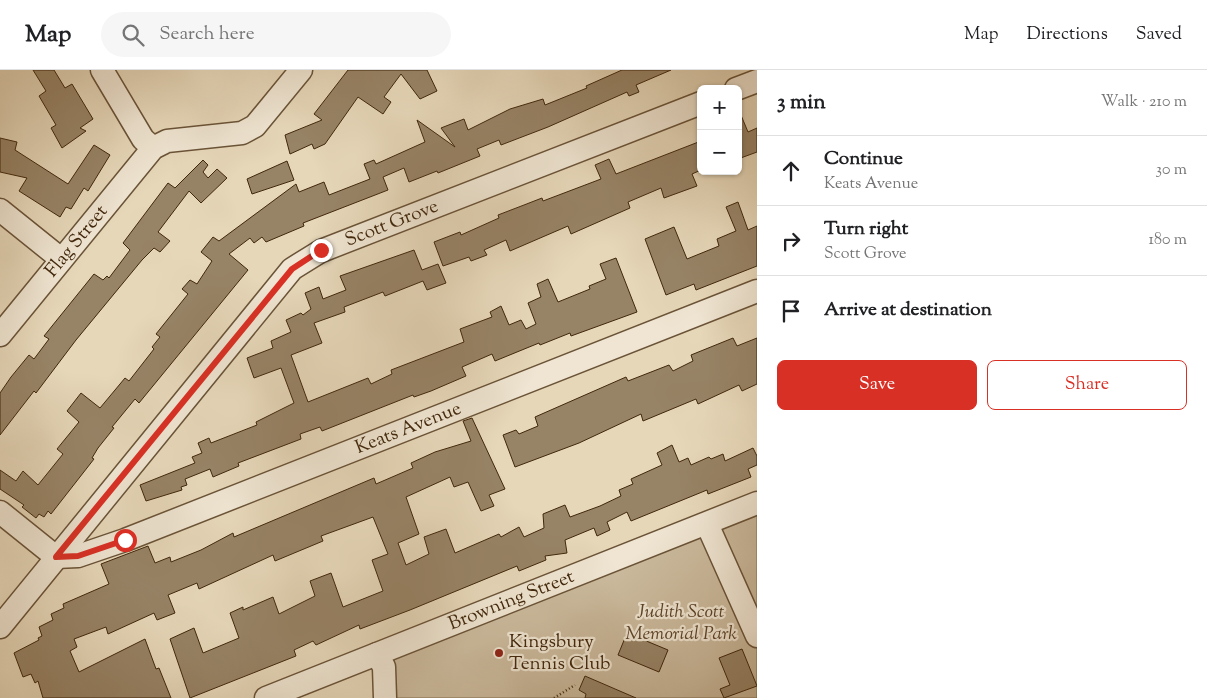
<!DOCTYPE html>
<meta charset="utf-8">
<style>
:root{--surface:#fff;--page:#f6f6f6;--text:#202124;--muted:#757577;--line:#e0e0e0;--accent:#d93025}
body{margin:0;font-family:"Sorts Mill Goudy",serif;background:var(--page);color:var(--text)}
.controls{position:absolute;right:15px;top:15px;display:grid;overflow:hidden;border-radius:8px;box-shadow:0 1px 4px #0004}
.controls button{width:45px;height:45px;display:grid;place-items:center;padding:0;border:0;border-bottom:1px solid var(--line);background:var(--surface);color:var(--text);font:25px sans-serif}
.stop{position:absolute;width:15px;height:15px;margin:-11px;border:4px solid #d93025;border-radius:50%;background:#fff}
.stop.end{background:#d93025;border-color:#fff;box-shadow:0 1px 5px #0008}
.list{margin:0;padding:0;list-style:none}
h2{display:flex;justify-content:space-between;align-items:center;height:65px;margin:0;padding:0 20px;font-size:21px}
h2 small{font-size:16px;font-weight:400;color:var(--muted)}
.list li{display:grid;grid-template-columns:32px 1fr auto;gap:15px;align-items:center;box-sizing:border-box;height:70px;padding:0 20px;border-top:1px solid var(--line)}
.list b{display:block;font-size:19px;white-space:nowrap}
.list p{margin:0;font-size:16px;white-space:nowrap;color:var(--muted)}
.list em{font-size:16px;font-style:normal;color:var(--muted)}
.actions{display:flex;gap:10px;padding:15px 20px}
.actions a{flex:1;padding:11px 0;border:1px solid var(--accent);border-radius:8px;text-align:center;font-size:18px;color:var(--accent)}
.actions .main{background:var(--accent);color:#fff}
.icon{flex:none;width:28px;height:28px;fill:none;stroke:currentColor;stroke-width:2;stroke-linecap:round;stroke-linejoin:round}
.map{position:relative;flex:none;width:757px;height:628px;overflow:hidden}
header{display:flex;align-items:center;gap:30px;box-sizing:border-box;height:70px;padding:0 25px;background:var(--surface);border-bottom:1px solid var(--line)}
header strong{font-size:24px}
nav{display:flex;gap:28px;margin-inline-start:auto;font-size:18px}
.search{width:350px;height:45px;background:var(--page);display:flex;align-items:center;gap:12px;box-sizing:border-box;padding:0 18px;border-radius:28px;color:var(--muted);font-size:19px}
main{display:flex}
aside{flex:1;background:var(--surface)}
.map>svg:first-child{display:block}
.green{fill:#cab99c;stroke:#867054}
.building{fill:#978366;stroke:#41270c}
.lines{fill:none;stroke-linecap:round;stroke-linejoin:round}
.minor-casing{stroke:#6a5337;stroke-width:25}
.path{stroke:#41270c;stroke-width:2.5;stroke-dasharray:1 2.5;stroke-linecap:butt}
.minor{stroke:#efe5d2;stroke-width:22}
.route{stroke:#d93025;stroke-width:6}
.poi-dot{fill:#8f2418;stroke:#efe5d2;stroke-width:2}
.labels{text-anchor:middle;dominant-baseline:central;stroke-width:4.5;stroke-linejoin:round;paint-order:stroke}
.street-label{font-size:19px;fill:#41270c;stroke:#efe5d2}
.park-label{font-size:19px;font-style:italic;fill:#5c4429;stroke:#efe5d2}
.poi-label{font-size:19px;fill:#41270c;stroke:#efe5d2;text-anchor:start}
</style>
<header>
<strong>Map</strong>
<div class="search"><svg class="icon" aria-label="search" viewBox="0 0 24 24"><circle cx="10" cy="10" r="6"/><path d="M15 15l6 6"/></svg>Search here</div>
<nav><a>Map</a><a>Directions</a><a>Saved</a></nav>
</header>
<main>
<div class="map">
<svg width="757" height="628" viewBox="0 0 757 628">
<rect width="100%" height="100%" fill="#e6d7b9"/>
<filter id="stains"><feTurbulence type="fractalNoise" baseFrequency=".004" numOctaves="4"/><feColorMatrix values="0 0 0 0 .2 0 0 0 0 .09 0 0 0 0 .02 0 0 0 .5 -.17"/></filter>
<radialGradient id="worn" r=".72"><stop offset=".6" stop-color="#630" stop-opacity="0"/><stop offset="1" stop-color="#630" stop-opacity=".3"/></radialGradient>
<polygon class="green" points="757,441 757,628 393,628 392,596 397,585"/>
<g class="building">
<polygon points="33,0 54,0 65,18 72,14 93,49 80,58 86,61 62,78 51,58 56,55 39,26 46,21"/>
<polygon points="348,0 427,0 437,21 420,29 401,4 384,27 391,32 383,44 358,27 325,74 314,79 312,74 290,84 285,65 322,50 314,44"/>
<polygon points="622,0 671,0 636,15 639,22 629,26 627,22 548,57 501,75 499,70 477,79 480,86 438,103 437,101 409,112 404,98 383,107 388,120 303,153 304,156 266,172 262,167 254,173 250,168 229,184 248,200 139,333 135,329 112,357 114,358 98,378 92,388 94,389 51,444 48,441 44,447 39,444 36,448 22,437 24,435 0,419 0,400 16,411 23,401 38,415 63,384 57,379 79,352 67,341 81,323 100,338 125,308 129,311 154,279 152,277 160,267 156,264 188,224 182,219 190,210 197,214 212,191 201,182 213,167 219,171 296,114 299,122 324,112 329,125 370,109 364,94 374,90 376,94 425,72 417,50 455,77 441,58 464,49 468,60 510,39 543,29 545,35 587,18 586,16"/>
<polygon points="738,38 748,62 757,58 757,82 738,89"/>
<polygon points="0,68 17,72 15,80 68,114 94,75 110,85 88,121 84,118 71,139 66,137 60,147 19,121 27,108 0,102"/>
<polygon points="701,71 701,100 692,104 697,116 664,128 661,118 628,132 630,138 571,164 568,156 510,181 506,170 484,180 487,185 471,191 469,187 443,196 434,172 460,162 461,165 499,148 498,145 524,135 542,128 543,131 601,109 595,95 609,89 616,104"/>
<polygon points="203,90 208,95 203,102 208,108 217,99 227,108 201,133 189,121 158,162 170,171 160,182 154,178 142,190 76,270 36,323 34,321 0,365 0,323 11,307 29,285 34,289 49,269 44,266 94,204 103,210 107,206 109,208 130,180 123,173 168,113 175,118"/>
<polygon points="287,91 294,110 252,124 247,109"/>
<polygon points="738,132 748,160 757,156 757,196 696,220 694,214 666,225 645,169 674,157 687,189 719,176 717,169 736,161 726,137"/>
<polygon points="414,180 422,200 438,194 446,213 427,220 423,211 385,226 383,222 344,237 345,242 314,253 322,273 291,285 308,332 368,308 371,314 392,304 391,300 464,272 460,259 492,247 490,242 501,236 509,255 521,250 526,259 536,254 528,233 541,227 537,214 548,209 558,232 590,219 589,216 606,209 600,194 616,188 637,242 571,266 570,263 540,275 539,273 495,291 492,284 462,297 466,306 431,321 414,327 413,325 322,361 320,357 300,364 301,369 238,393 239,396 213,407 210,399 185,409 187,415 181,417 182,420 146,431 140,415 195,393 192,387 202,383 198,373 209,368 211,373 257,355 256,352 294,333 281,298 254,308 247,288 273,278 271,271 291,262 286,250 301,243 303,245 311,239 305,223 319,217 323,229 346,220 340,206"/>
<polygon points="733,268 737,276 757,268 757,314 742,321 739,315 698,334 696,329 643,351 641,344 579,373 515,397 503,365 516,360 519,364 538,356 535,347 626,307 628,311 669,295 673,301 693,291 691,285"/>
<polygon points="472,348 505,419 489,425 494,436 481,441 468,412 454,417 450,407 406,427 419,464 398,473 406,495 429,484 424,467 446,459 455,483 499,464 501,467 519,457 524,467 544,458 543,444 565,435 570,447 600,436 621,426 619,420 633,414 631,409 662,395 657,383 672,375 679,392 688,388 691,395 709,387 711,389 723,384 725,391 753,378 757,386 757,395 748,399 751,407 708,424 707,420 631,451 627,442 607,452 610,460 597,466 594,458 565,470 567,483 545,486 546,490 519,501 517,496 410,540 360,559 359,555 316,575 313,571 294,580 296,586 190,628 170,569 194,558 203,583 239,568 230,543 243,537 243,540 273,527 279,544 315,526 310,511 331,503 343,537 383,521 372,490 388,484 373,447 321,466 323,471 275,491 273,485 199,519 197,513 168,525 175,543 157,550 154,543 108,564 106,557 74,569 77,577 70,581 79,602 145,569 156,599 159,598 171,628 43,628 38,611 35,613 31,604 23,607 14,583 39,570 38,568 42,566 39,557 53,550 51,544 64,538 63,534 109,514 101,494 148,476 155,493 170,487 171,492 201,480 233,463 234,467 374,408 376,414 413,398 411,393 435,382 471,371 463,351"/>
<polygon points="627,563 668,580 659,602 618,585"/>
<polygon points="742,579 757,616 724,628 720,619 730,615 719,588"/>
<polygon points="585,606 636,628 585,628 586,624 579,620"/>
</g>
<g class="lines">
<g class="minor-casing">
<g id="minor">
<polyline points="102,0 143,69 153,78"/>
<polyline points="736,19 757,11"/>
<polyline points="0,140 61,189"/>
<path id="s1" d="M 0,265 L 153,78 L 167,71 L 242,63 L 255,56 L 301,0"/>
<path id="s2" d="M 0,442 L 56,487 L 78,486 L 125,470 L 757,221"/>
<polyline points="707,454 757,566"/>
<path id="s3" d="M 0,557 L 292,199 L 321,181 L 701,33"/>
<polyline points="377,584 384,597 385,628"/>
<path id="s4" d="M 266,628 L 757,433"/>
</g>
</g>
<polyline class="path" points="554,628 575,615"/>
<use href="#minor" class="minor"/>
</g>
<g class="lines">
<polyline class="route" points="125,470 78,486 56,487 292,199 321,180"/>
</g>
<circle class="poi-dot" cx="499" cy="583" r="5"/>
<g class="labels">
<g class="street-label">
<text stroke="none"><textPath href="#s3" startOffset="572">Scott Grove</textPath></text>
<text stroke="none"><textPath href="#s1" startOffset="121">Flag Street</textPath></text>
<text stroke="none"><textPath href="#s2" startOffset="448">Keats Avenue</textPath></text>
<text stroke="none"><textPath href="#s4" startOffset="264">Browning Street</textPath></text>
</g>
<g class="park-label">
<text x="681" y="542">Judith Scott<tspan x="681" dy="22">Memorial Park</tspan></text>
</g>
<g class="poi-label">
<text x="509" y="572">Kingsbury<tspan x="509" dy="22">Tennis Club</tspan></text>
</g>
</g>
<rect width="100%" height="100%" filter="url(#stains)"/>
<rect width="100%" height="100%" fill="url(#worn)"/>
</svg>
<div class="controls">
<button>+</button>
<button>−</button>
</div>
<div class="stop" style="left:125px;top:470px"></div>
<div class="stop end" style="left:321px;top:180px"></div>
</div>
<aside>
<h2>3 min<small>Walk · 210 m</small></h2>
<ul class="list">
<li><svg class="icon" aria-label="ahead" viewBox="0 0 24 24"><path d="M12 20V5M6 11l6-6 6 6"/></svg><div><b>Continue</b><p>Keats Avenue</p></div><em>30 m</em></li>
<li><svg class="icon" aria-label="right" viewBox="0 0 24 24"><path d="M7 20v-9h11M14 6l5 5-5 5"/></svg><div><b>Turn right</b><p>Scott Grove</p></div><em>180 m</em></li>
<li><svg class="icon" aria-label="arrive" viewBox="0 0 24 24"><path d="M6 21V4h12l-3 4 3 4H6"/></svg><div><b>Arrive at destination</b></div></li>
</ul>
<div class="actions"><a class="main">Save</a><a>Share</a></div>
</aside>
</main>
